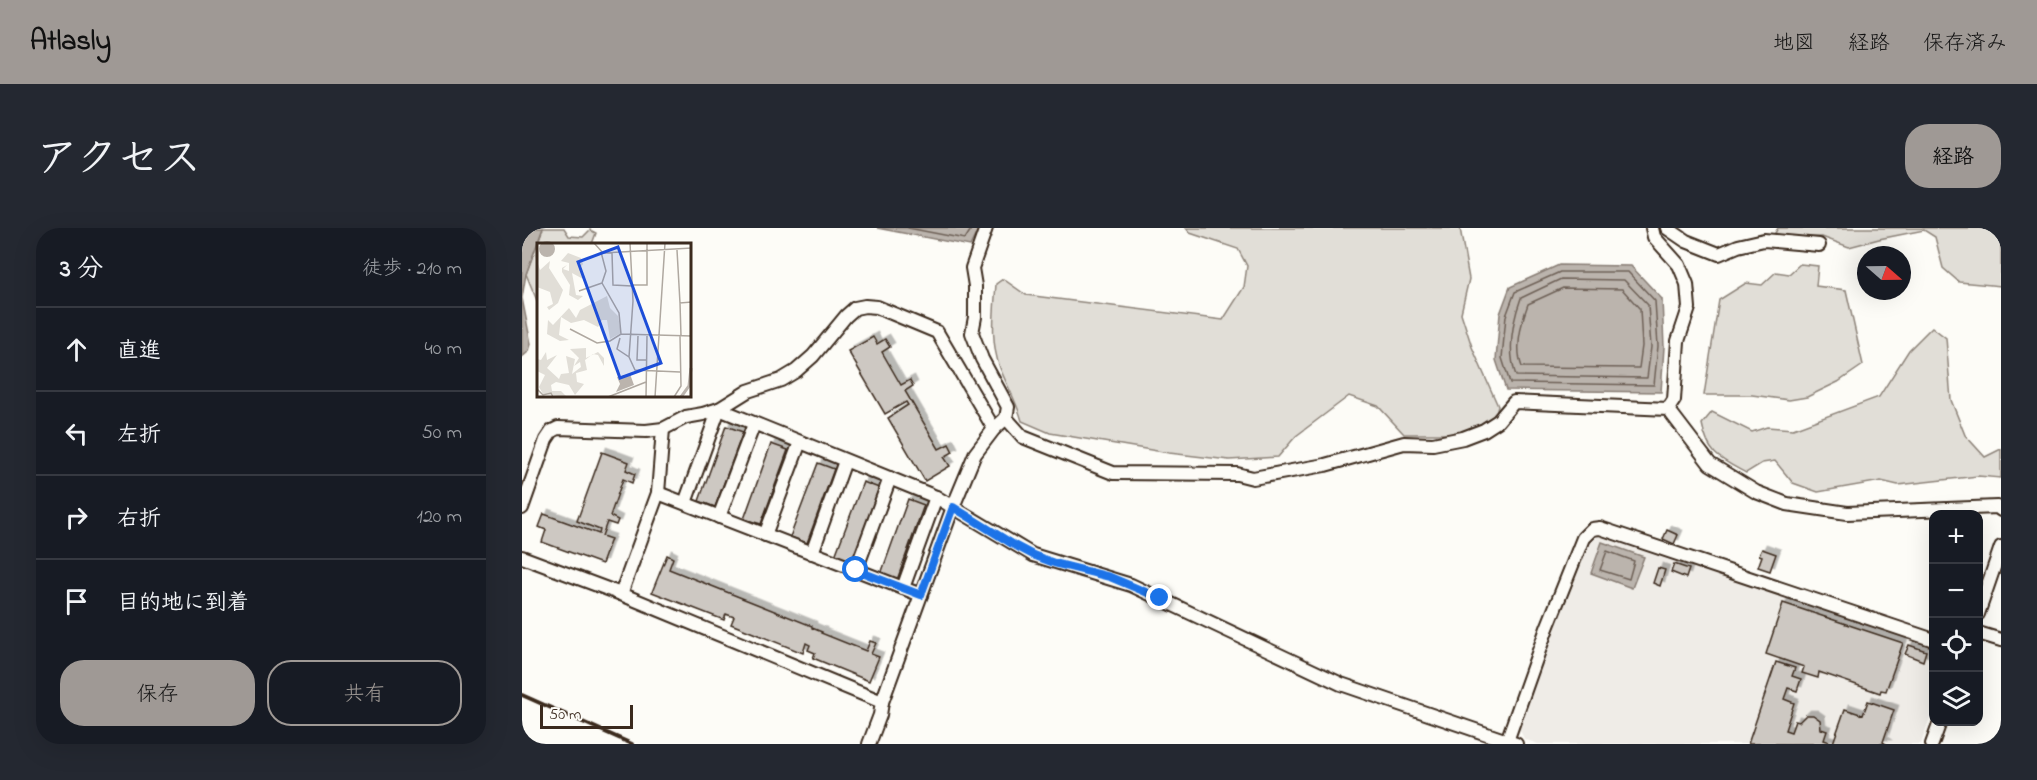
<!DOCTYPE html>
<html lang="ja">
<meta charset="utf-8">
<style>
:root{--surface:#171b24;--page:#242831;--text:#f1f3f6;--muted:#9ea1a6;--line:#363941;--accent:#9f9995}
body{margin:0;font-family:"Indie Flower","Klee One",sans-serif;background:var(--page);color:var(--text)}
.controls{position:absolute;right:18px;bottom:18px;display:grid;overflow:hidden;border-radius:12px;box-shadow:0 6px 24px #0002}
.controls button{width:54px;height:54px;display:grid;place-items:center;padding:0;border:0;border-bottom:2px solid var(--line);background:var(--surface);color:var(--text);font:30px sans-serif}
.compass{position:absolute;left:1335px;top:18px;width:54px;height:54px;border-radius:50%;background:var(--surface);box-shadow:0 6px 24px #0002;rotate:110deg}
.scale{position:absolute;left:18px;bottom:15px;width:93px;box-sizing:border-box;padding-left:6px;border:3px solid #3b2a1e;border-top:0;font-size:16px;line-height:21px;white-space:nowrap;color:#3b2a1e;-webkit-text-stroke:4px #fdfcf7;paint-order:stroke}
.stop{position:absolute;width:18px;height:18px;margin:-14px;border:4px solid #1a73e8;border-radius:50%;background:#fff}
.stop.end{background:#1a73e8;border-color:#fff;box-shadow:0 2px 6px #0008}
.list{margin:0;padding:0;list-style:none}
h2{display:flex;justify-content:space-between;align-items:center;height:78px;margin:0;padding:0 24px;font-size:26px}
h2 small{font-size:20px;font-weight:400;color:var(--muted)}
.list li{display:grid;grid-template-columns:39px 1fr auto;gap:18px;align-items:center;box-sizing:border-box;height:84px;padding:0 24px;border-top:2px solid var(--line)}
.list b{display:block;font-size:22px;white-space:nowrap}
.list em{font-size:20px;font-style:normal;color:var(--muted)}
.actions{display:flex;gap:12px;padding:18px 24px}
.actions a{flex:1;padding:14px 0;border:2px solid var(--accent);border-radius:24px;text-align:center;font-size:21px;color:var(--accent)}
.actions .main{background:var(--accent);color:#111}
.icon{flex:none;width:33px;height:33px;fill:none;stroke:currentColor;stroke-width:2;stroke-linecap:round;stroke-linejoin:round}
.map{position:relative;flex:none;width:1479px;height:516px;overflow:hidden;border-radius:24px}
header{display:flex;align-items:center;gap:36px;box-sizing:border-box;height:84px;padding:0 30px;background:var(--accent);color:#111}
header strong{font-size:28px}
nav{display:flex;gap:33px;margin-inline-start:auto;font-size:21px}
.intro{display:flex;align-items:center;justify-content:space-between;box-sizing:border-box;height:144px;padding:0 36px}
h1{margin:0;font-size:42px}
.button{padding:15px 27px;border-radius:24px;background:var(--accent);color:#111;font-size:21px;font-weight:700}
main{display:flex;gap:36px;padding:0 36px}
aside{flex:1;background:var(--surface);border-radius:24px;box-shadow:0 6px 24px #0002}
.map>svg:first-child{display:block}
.built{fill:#efece7}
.green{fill:#e1ded7;stroke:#8e847a;stroke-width:1.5}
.water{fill:#bbb4ad;stroke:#887d74;stroke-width:1.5}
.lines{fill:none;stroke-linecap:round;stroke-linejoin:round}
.shore{stroke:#6e6157;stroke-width:1.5}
.building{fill:#cdc8c2;stroke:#3b2a1e;stroke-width:1.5;filter:url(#shadow)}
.street-casing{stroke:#3b2a1e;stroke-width:16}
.street{stroke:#fdfcf7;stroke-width:12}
.rail{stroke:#3b2a1e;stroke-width:4}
.route{stroke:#1a73e8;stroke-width:8}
.inset-river{fill:none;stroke:#bbb4ad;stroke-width:3}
.inset-road{fill:none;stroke:#afa8a0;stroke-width:1.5}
.view{fill:#1d4ed8;fill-opacity:0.15;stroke:#1d4ed8;stroke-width:3}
.inset-edge{fill:none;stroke:#3b2a1e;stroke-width:3}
</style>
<header>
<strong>Atlasly</strong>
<nav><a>地図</a><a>経路</a><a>保存済み</a></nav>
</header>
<div class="intro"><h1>アクセス</h1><a class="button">経路</a></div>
<main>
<aside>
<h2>3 分<small>徒歩 · 210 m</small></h2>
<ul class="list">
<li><svg class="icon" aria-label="ahead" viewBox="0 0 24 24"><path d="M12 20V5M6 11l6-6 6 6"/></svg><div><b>直進</b></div><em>40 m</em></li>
<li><svg class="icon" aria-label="left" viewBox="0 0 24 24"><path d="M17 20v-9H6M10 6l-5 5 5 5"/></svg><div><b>左折</b></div><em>50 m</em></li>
<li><svg class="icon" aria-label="right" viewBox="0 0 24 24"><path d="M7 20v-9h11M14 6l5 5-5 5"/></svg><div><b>右折</b></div><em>120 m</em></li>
<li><svg class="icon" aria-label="arrive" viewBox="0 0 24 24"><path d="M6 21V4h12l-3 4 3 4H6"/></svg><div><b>目的地に到着</b></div></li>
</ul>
<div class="actions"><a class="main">保存</a><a>共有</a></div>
</aside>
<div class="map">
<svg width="1479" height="516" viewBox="0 0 1479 516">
<defs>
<filter id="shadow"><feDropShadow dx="4.5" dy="-4.5" stdDeviation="0" flood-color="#0004"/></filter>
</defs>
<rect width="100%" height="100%" fill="#fdfcf7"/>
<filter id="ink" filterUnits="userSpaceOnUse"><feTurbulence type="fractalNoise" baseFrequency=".0167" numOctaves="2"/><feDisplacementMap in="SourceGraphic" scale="12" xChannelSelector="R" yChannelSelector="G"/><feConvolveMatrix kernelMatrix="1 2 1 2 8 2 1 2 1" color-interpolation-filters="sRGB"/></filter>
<g filter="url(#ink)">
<polygon class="built" points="1085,304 1411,416 1411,480 1399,516 1016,516 1002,511 997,500 1034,387 1068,313"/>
<g class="green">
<polygon points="21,0 42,0 47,8 61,9 68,2 74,5 70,16 16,16 16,75 4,46"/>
<path d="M 664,0 L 938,0 L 947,51 L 939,85 L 950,119 L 976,178 L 973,190 L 958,202 L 928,206 L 882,206 L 856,178 L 827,168 L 774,208 L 756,229 L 707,232 L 647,225 L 528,205 L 500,193 C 495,174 485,158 478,140 C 468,113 472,85 474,56 L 481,51 L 504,67 L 701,92 L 722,59 L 725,38 L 716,21 L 668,5 Z"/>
<polygon points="1256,0 1479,0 1479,58 1437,54 1421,40 1413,9 1402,2 1357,11 1327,19 1300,9 1265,10 1253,5"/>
<polygon points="1278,36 1296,38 1294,58 1324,62 1341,137 1316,154 1285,169 1267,172 1230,167 1182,167 1197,72 1224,55 1240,57 1254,44 1267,46"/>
<path d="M 1410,99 L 1424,110 L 1429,172 L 1443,207 L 1463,229 L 1479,221 L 1479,250 L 1456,248 L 1376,257 L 1359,253 L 1296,264 L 1271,255 L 1253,233 L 1240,235 L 1224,245 C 1198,231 1186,227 1180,196 L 1190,184 L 1230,204 L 1245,199 L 1271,201 L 1357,169 L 1387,122 Z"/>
</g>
<g class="water">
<polygon points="0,0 21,0 4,46 0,70 9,116 7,123 0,129"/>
<polygon points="355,0 457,0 448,18"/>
<polygon points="1037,37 1109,38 1140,71 1142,119 1139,164 984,162 974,132 978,86 988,59"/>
<polygon points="1080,314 1122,329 1110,360 1069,345"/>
</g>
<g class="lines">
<g class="shore">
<polyline points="386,0 443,11 450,0"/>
<polygon points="1038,44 1106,44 1133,73 1136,118 1132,157 988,155 980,130 984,88 993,64"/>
<path d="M 1039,51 L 1102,52 L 1126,77 L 1129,119 L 1125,150 L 994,148 C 985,122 990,95 999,70 Z"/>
<path d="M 1041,60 L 1100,61 L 1118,81 L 1120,118 L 1117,140 L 1000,139 C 993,121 999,95 1006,76 Z"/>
<polygon points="1085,323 1112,333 1107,351 1078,342"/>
</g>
</g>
<g class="building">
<polygon points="351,109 355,116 363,111 368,119 360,124 379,157 388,152 391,158 383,163 417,221 427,216 431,224 422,229 428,238 403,253 366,190 386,177 384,174 363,186 326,123"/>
<polygon points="204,198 221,204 193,279 177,273"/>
<polygon points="249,216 266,222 239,296 222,291"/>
<polygon points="80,224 107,234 104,242 113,246 110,255 101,251 88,288 96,292 94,297 85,294 80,308 89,311 80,336 20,314 24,302 17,299 22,286 77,306 78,302 55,293"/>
<polygon points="296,235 312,241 285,315 268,309"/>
<polygon points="341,254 357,260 330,334 313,328"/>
<polygon points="386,271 402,277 375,352 359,346"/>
<polygon points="1145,302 1156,307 1152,316 1141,311"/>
<polygon points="1240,321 1254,326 1248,343 1236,339 1240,328 1237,327"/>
<polygon points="145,327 151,330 147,341 290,398 290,400 300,404 299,405 344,423 348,413 354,415 349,426 357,429 347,453 291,430 293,425 286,422 288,417 284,415 281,425 209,396 212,389 204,386 202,392 130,364"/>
<polygon points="1152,336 1167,341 1164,350 1149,344"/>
<polygon points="1136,340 1143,342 1138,358 1131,355"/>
<polygon points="1261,375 1381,415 1364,463 1359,462 1358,465 1297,444 1296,450 1280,445 1282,439 1244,426"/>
<polygon points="1387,417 1404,423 1401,433 1383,426"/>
<polygon points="1254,434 1273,440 1270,448 1279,451 1275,463 1266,460 1262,471 1272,475 1263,502 1269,504 1273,493 1277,494 1284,487 1291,487 1298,492 1299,501 1305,503 1302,512 1311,515 1323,481 1341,487 1346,473 1372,482 1361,514 1364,516 1226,516"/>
</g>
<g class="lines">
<g class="street-casing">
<g id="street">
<polyline points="1130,0 1132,9 1157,37 1165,56 1167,80 1156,113 1152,172 1146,181"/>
<polyline points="1145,0 1164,13 1197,26 1216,18 1242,12 1297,17"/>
<polyline points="197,181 414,269 511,327 609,357 819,456 994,516"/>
<polyline points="484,190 501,209 591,245 715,246 731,250 803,237 882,215 911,216 941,210 962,202 976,193 992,174 1146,181 1188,236 1234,264 1265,276 1325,285 1475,279 1479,282"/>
<polyline points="136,265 141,201"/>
<polyline points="163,275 197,181"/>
<polyline points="0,280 24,212 30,203 36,200 124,203 141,201 164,189 181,186 197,181 226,163 259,152 274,143 291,128 324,88 333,80 343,78 355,79 415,104 472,201"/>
<polyline points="197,289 232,196"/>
<polyline points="243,307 278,214"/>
<polyline points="290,325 323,233"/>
<polyline points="0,329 99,366 360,474"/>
<polyline points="334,342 368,250"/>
<polyline points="381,360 414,269"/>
<polyline points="99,366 136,265 399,367"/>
<polyline points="1456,386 1479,319"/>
<polyline points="1456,405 1479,412"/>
<polyline points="985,513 1025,400 1061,310 1070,301 1078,300 1412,412"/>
<polyline points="347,516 358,487 360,474 431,279 453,226 472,201 484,190 486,179 460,131 450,105 453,89 453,58 450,40 464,0"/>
<polyline points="1410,516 1418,494"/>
</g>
</g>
<use href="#street" class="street"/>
<polyline class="rail" points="0,467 110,516"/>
</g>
</g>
<g class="lines" filter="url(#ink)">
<polyline class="route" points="334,342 399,367 431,279 492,317 511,327 532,335 588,349 638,370"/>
</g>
<g transform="translate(15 15)">
<rect width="154" height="154" fill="#fdfcf7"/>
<path d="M 31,10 L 44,15 L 46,21 L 43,25 L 46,36 L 35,30 L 39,52 L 46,53 L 41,57 L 32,52 L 33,42 L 25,29 L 25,25 L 30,22 L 26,26 L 32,28 L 32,20 L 24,18 ZM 0,18 L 3,27 L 13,18 L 12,25 L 26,47 L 21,60 L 12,67 L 10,64 L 16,61 L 13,49 L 0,44 ZM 70,53 L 73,65 L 81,73 L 84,90 L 73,96 L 70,77 L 65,77 L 61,84 L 47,77 L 34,80 L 24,74 L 22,92 L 32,97 L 23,98 L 10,91 L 11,77 L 16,82 L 32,65 L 39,75 L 43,67 ZM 49,105 L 49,115 L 61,109 L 67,115 L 67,123 L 61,112 L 56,111 L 48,117 L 50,127 L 39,130 L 40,139 L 47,141 L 38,152 L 32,142 L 19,139 L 14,142 L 15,148 L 24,148 L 30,154 L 6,151 L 2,144 L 8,132 L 0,128 L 0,116 L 4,117 L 9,109 L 10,117 L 20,112 L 10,125 L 22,136 L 24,131 L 32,130 L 29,113 L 38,116 L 35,131 L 44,124 L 43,119 L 37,123 L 42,115 L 33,106 Z" fill="#e1ded7"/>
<path d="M2 6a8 8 0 1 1 16 0a8 8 0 1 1-16 0ZM 93,131 L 97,142 L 79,149 L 83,141 L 80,134 Z" fill="#bbb4ad"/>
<path class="inset-river" d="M 144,154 L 152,143 L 154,125"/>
<path class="inset-road" d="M 57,0 L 66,10 L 155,5M 140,7 L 143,60 L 155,59M 64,9 L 69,28 L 65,40 L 82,70 L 84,91M 75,10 L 76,42 L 95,43M 95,42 L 110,42 L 110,0M 42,48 L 65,40M 143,60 L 144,93M 33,86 L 60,100 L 73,98 L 84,91 L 155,93M 101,93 L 100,117 L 109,117M 83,95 L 80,106 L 92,114 L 98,127 L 143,129M 92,114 L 96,58 L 93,0M 0,146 L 6,152 L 14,150 L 16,154M 71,154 L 109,139M 109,154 L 110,93M 118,154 L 128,0M 137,154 L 144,143 L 143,93"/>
<path class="view" d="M 81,4 L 124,120 L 83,135 L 41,19 Z"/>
<rect width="154" height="154" class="inset-edge"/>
</g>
</svg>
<div class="controls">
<button>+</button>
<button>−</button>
<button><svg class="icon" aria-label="locate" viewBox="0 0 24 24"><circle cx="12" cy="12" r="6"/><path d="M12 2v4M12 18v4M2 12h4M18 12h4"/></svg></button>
<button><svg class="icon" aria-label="layers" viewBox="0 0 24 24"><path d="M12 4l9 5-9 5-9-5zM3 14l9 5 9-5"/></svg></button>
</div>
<svg class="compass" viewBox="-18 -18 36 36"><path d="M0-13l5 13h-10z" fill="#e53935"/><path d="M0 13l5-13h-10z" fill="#9ea1a6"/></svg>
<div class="scale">50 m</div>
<div class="stop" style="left:334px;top:342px"></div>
<div class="stop end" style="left:638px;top:370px"></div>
</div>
</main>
